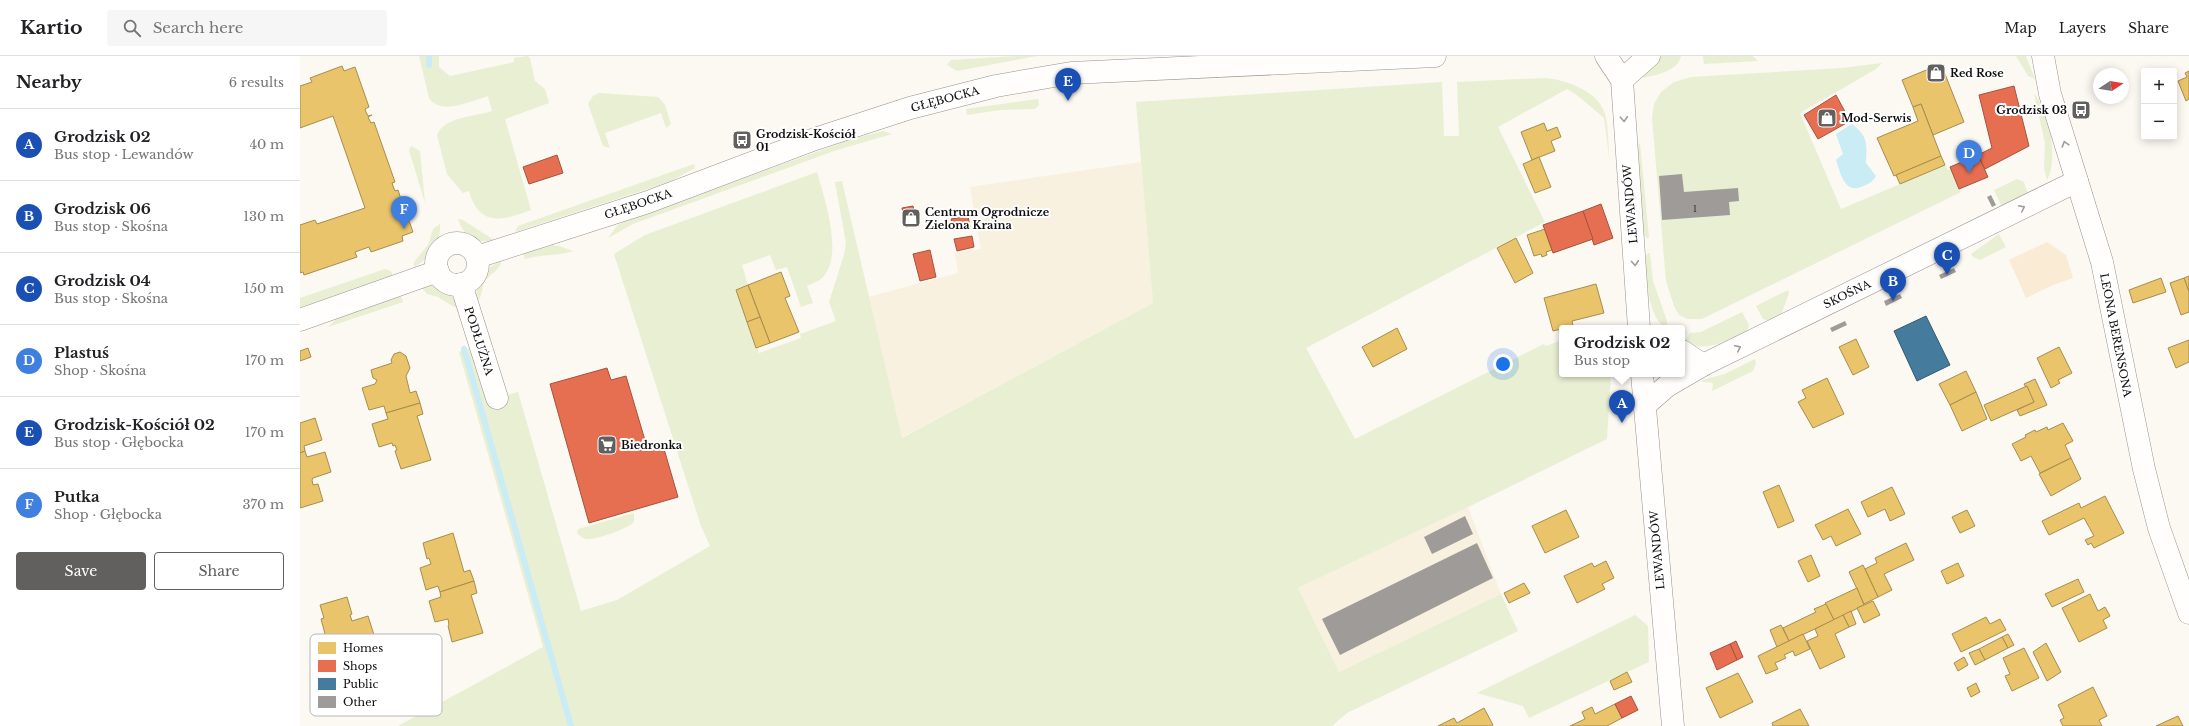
<!DOCTYPE html>
<meta charset="utf-8">
<style>
:root{--surface:#fff;--page:#f6f6f6;--text:#202124;--muted:#757577;--line:#e0e0e0;--accent:#61605e}
body{margin:0;font-family:"Libre Baskerville",serif;background:var(--page);color:var(--text)}
.controls{position:absolute;right:12px;top:12px;display:grid;overflow:hidden;border-radius:4px;box-shadow:0 2px 10px #0003}
.controls button{width:36px;height:36px;display:grid;place-items:center;padding:0;border:0;border-bottom:1px solid var(--line);background:var(--surface);color:var(--text);font:20px sans-serif}
.compass{position:absolute;left:1793px;top:12px;width:36px;height:36px;border-radius:50%;background:var(--surface);box-shadow:0 2px 10px #0003;rotate:78deg}
.you{position:absolute;left:1203px;top:308px;width:14px;height:14px;margin:-10px;border:3px solid #fff;border-radius:50%;background:#1a73e8;box-shadow:0 0 0 6px #1a73e833}
.badge{display:grid;place-items:center;width:26px;height:26px;border-radius:50%;background:var(--accent);color:#fff;font-size:13px;font-weight:700}
.pin{position:absolute;translate:-50% -33px;filter:drop-shadow(0 1px 2px #0008)}
.pin::after{content:'';position:absolute;top:21px;width:14px;height:12px;background:inherit;clip-path:polygon(0 0,100% 0,50% 100%)}
.popup{position:absolute;left:1259px;top:269px;width:126px;height:52px;box-sizing:border-box;display:grid;place-content:center;border-radius:4px;background:var(--surface);filter:drop-shadow(0 1px 3px #0005);font-size:13px;white-space:nowrap;color:var(--muted)}
.popup b{font-size:15px;color:var(--text)}
.popup::after{content:'';position:absolute;left:50%;top:100%;margin-left:-8px;border:8px solid transparent;border-top-color:var(--surface)}
.list{margin:0;padding:0;list-style:none}
h2{display:flex;justify-content:space-between;align-items:center;height:52px;margin:0;padding:0 16px;font-size:17px}
h2 small{font-size:13px;font-weight:400;color:var(--muted)}
.list li{display:grid;grid-template-columns:26px 1fr auto;gap:12px;align-items:center;box-sizing:border-box;height:72px;padding:0 16px;border-top:1px solid var(--line)}
.list b{display:block;font-size:15px;white-space:nowrap}
.list p{margin:0;font-size:13px;white-space:nowrap;color:var(--muted)}
.list em{font-size:13px;font-style:normal;color:var(--muted)}
.actions{display:flex;gap:8px;padding:12px 16px}
.actions a{flex:1;padding:9px 0;border:1px solid var(--accent);border-radius:4px;text-align:center;font-size:14px;color:var(--accent)}
.actions .main{background:var(--accent);color:#fff}
.icon{flex:none;width:22px;height:22px;fill:none;stroke:currentColor;stroke-width:2;stroke-linecap:round;stroke-linejoin:round}
.map{position:relative;flex:none;width:1889px;height:670px;overflow:hidden}
header{display:flex;align-items:center;gap:24px;box-sizing:border-box;height:56px;padding:0 20px;background:var(--surface);border-bottom:1px solid var(--line)}
header strong{font-size:19px}
nav{display:flex;gap:22px;margin-inline-start:auto;font-size:14px}
.search{width:280px;height:36px;background:var(--page);display:flex;align-items:center;gap:10px;box-sizing:border-box;padding:0 14px;border-radius:4px;color:var(--muted);font-size:15px}
main{display:flex}
aside{flex:1;background:var(--surface)}
.map>svg:first-child{display:block}
.farmland{fill:#f8f1df}
.green{fill:#e9efd3}
.sand{fill:#faecd4}
.water{fill:#caecf4}
.homes{fill:#e9c46a;stroke:#a78d4e}
.shops{fill:#e76f51;stroke:#a6523d}
.public{fill:#457b9d;stroke:#345a72}
.lines{fill:none;stroke-linecap:round;stroke-linejoin:round}
.stream{stroke:#caecf4;stroke-width:6}
.building{fill:#9e9b98}
.minor-casing{stroke:#959391;stroke-width:23}
.tertiary-casing{stroke:#959391;stroke-width:23}
.minor{stroke:#fffefd;stroke-width:22}
.tertiary{stroke:#fffefd;stroke-width:22}
.oneway{stroke:#9f9e9d}
.labels{text-anchor:middle;dominant-baseline:central;stroke-width:4;stroke-linejoin:round;paint-order:stroke}
.number-label{font-size:9px;fill:#323130}
.poi-label{font-size:11px;font-weight:bold;fill:#0e0e0e;stroke:#fff;text-anchor:start}
.street-label{font-size:11px;fill:#0e0e0e;stroke:#fff}
.key{fill:#fff;stroke:#b7b7b7;stroke-width:1}
.key-label{font-size:11px;fill:#0e0e0e}
</style>
<header>
<strong>Kartio</strong>
<div class="search"><svg class="icon" aria-label="search" viewBox="0 0 24 24"><circle cx="10" cy="10" r="6"/><path d="M15 15l6 6"/></svg>Search here</div>
<nav><a>Map</a><a>Layers</a><a>Share</a></nav>
</header>
<main>
<aside>
<h2>Nearby<small>6 results</small></h2>
<ul class="list">
<li><span class="badge" style="background:#1a4fb4">A</span><div><b>Grodzisk 02</b><p>Bus stop · Lewandów</p></div><em>40 m</em></li>
<li><span class="badge" style="background:#1a4fb4">B</span><div><b>Grodzisk 06</b><p>Bus stop · Skośna</p></div><em>130 m</em></li>
<li><span class="badge" style="background:#1a4fb4">C</span><div><b>Grodzisk 04</b><p>Bus stop · Skośna</p></div><em>150 m</em></li>
<li><span class="badge" style="background:#3f7fe0">D</span><div><b>Plastuś</b><p>Shop · Skośna</p></div><em>170 m</em></li>
<li><span class="badge" style="background:#1a4fb4">E</span><div><b>Grodzisk-Kościół 02</b><p>Bus stop · Głębocka</p></div><em>170 m</em></li>
<li><span class="badge" style="background:#3f7fe0">F</span><div><b>Putka</b><p>Shop · Głębocka</p></div><em>370 m</em></li>
</ul>
<div class="actions"><a class="main">Save</a><a>Share</a></div>
</aside>
<div class="map">
<svg width="1889" height="670" viewBox="0 0 1889 670">
<rect width="100%" height="100%" fill="#fcf8f2"/>
<g class="farmland">
<polygon points="841,106 853,247 601,382 568,241 658,217 655,197 681,193 670,131"/>
<polygon points="1168,451 1201,538 1039,616 998,532"/>
</g>
<g class="green">
<path d="M 119,0 L 139,0 L 139,11 L 150,20 L 214,6 L 214,2 L 228,0 L 230,2 L 235,25 L 245,33 L 249,47 L 205,63 L 231,154 C 204,164 179,172 169,135 L 163,137 L 147,118 L 137,79 C 145,60 175,61 192,55 L 188,40 C 171,45 141,60 129,42 Z"/>
<polygon points="718,0 737,0 657,15 647,9 651,4"/>
<path d="M 1361,0 L 1381,0 C 1378,16 1353,20 1340,22 L 1357,2 Z"/>
<polygon points="1403,0 1453,0 1458,5 1404,8"/>
<polygon points="1716,0 1726,0 1735,23 1728,20"/>
<polygon points="1582,7 1576,13 1500,57 1541,153 1645,109 1648,114 1651,113 1661,136 1402,263 1387,263 1379,259 1374,250 1366,225 1352,62 1354,48 1361,36 1374,26 1391,21 1542,12"/>
<path d="M 1245,22 C 1267,24 1298,35 1305,58 C 1309,74 1308,92 1310,108 L 1304,62 L 1278,40 L 1267,33 L 1198,71 L 1245,166 L 1006,292 L 1055,383 L 1244,288 L 1246,290 L 1262,284 L 1262,318 L 1311,318 L 1307,383 L 1168,451 L 998,532 L 1039,616 L 1201,538 L 1218,575 L 1047,657 L 1032,670 L 98,670 L 243,591 L 159,296 L 172,291 L 197,342 L 218,336 L 281,555 L 317,544 L 410,490 L 401,470 L 314,198 L 345,179 L 517,116 C 524,141 544,199 523,221 C 520,225 512,227 507,230 L 513,247 L 501,251 L 487,211 L 476,214 L 470,199 L 442,209 L 448,229 L 436,234 L 459,297 L 501,282 L 500,278 L 536,265 L 529,246 L 544,199 L 546,187 L 535,126 L 542,125 L 602,382 L 853,247 L 836,46 L 1142,26 L 1144,80 L 1159,80 L 1157,26 Z"/>
<polygon points="299,37 358,41 365,49 371,68 366,72 361,57 305,77 310,92 303,90 288,48 293,40"/>
<path d="M 1734,38 C 1749,53 1759,105 1747,124 L 1744,112 L 1745,87 Z"/>
<polygon points="738,43 739,49 735,53 700,54 667,59 666,53"/>
<polygon points="583,75 592,78 534,95 333,168 308,182 318,169 327,164 552,83"/>
<polygon points="1340,87 1349,182 1347,182 1342,177 1336,92"/>
<polygon points="111,90 120,95 125,147 109,94"/>
<polygon points="394,108 395,112 369,126 215,176 218,170"/>
<polygon points="1717,123 1724,126 1728,138 1702,151 1694,134"/>
<path d="M 158,163 L 163,164 L 194,184 C 175,188 164,181 158,163 Z"/>
<path d="M 140,168 C 141,187 130,202 114,211 L 114,206 L 128,189 L 133,173 Z"/>
<polygon points="1699,178 1706,191 1680,204 1673,201 1671,198"/>
<path d="M 252,189 L 259,190 L 273,195 C 258,200 242,198 225,203 L 223,197 Z"/>
<path d="M 1348,197 L 1350,197 L 1353,225 L 1367,265 L 1367,272 C 1348,265 1346,220 1345,202 Z"/>
<path d="M 201,205 C 201,214 191,217 186,224 C 181,231 183,239 178,245 C 172,226 185,212 201,205 Z"/>
<polygon points="85,213 91,215 93,220 0,252 0,242"/>
<path d="M 130,230 C 145,230 152,238 158,251 L 154,251 L 138,241 L 127,238 L 122,232 Z"/>
<polygon points="1488,234 1489,237 1481,259 1469,265 1463,263 1456,250"/>
<polygon points="101,240 103,246 28,271 38,261"/>
<path d="M 1442,256 L 1449,269 L 1447,276 C 1426,285 1407,297 1384,286 L 1390,277 L 1401,276 Z"/>
<polygon points="1455,303 1456,307 1453,315 1412,335 1413,327 1402,326 1402,324 1425,318"/>
<path d="M 334,457 L 334,466 C 327,473 298,483 288,483 C 283,483 280,480 277,477 L 278,473 Z"/>
<polygon points="1335,559 1348,570 1349,606 1229,662 1223,650 1177,637"/>
</g>
<polygon class="sand" points="1747,186 1766,199 1773,222 1753,229 1726,242 1709,204"/>
<path class="water" d="M 1552,68 C 1568,80 1567,88 1566,107 L 1576,120 C 1572,127 1568,128 1561,131 C 1544,138 1540,115 1536,104 L 1543,98 L 1536,78 Z"/>
<g class="homes">
<polygon points="1641,8 1664,66 1633,79 1621,48 1613,51 1602,24"/>
<polygon points="42,10 44,15 55,11 69,51 65,53 66,56 68,60 72,59 68,61 71,67 74,66 95,126 92,127 93,130 95,135 98,134 105,155 102,157 104,163 108,162 113,176 102,180 103,185 71,196 69,191 55,196 57,201 4,219 3,216 0,217 0,169 15,164 17,168 65,152 33,60 0,72 0,30 12,26 10,22"/>
<polygon points="1889,15 1889,43 1886,45 1878,25 1887,21 1885,17"/>
<polygon points="1621,48 1641,100 1594,120 1577,82 1618,65 1613,51"/>
<polygon points="1244,67 1247,75 1257,71 1261,81 1251,85 1255,95 1232,104 1221,76"/>
<polygon points="1641,100 1645,109 1600,128 1596,119"/>
<polygon points="1239,101 1251,131 1235,137 1223,108"/>
<polygon points="1245,173 1252,194 1246,196 1247,199 1242,201 1241,198 1234,200 1227,179"/>
<polygon points="1216,182 1233,217 1215,227 1197,192"/>
<polygon points="481,216 490,240 485,242 499,276 470,287 448,229"/>
<polygon points="1889,220 1889,236 1884,222"/>
<polygon points="1861,222 1866,236 1833,247 1829,234"/>
<polygon points="1884,222 1889,236 1889,256 1881,259 1870,227"/>
<polygon points="1296,228 1304,257 1272,265 1273,270 1253,275 1244,242"/>
<polygon points="448,229 460,261 447,266 436,234"/>
<polygon points="460,261 470,287 456,292 447,266"/>
<polygon points="1097,272 1107,293 1073,311 1062,291"/>
<polygon points="1556,283 1569,311 1553,319 1539,291"/>
<polygon points="1889,284 1889,306 1876,312 1868,292"/>
<polygon points="1759,291 1772,317 1758,324 1760,327 1751,332 1737,302"/>
<polygon points="8,292 11,301 0,305 0,295"/>
<polygon points="100,296 106,300 110,312 106,320 110,337 116,335 120,347 86,357 84,350 69,354 62,332 75,328 77,324 73,322 71,314 92,307 91,304 94,298"/>
<polygon points="1666,315 1676,336 1650,349 1639,328"/>
<polygon points="1527,322 1544,358 1513,372 1498,346 1506,342 1502,334"/>
<polygon points="1735,323 1747,349 1720,360 1717,354 1734,346 1724,328"/>
<polygon points="1727,330 1734,346 1691,365 1684,349"/>
<polygon points="1676,336 1687,363 1662,375 1650,349"/>
<polygon points="120,347 123,358 117,360 131,404 101,413 95,395 97,394 95,389 93,390 92,387 79,391 72,368 88,363 86,357"/>
<polygon points="15,362 22,384 4,390 5,395 0,397 0,367"/>
<polygon points="1763,367 1773,385 1765,389 1771,402 1740,417 1731,400 1721,405 1712,388 1726,381 1725,379 1735,374 1736,376 1747,371 1748,374"/>
<polygon points="5,395 7,401 25,396 31,416 13,422 12,424 13,429 18,428 23,445 0,452 0,397"/>
<polygon points="1771,402 1781,423 1751,440 1739,418"/>
<polygon points="1479,429 1494,465 1478,472 1463,436"/>
<polygon points="1592,431 1605,458 1590,465 1585,453 1568,461 1561,446"/>
<polygon points="1805,440 1824,477 1794,492 1791,487 1788,489 1785,484 1794,480 1784,462 1749,479 1742,465 1779,447 1781,452"/>
<polygon points="1548,453 1561,478 1536,490 1531,480 1523,484 1515,469"/>
<polygon points="1266,454 1279,481 1245,497 1232,470"/>
<polygon points="1667,454 1675,470 1660,477 1652,461"/>
<polygon points="153,477 164,516 170,514 174,525 140,536 138,530 126,534 120,512 131,508 129,502 127,503 123,487"/>
<polygon points="1606,487 1614,504 1584,518 1592,534 1578,541 1565,513 1577,507 1575,502"/>
<polygon points="1511,499 1520,520 1508,526 1498,505"/>
<polygon points="1306,505 1314,522 1302,528 1305,533 1277,547 1264,520 1292,507 1294,511"/>
<polygon points="1658,507 1664,520 1647,528 1641,515"/>
<polygon points="1563,509 1578,541 1564,548 1549,516"/>
<polygon points="1778,523 1784,536 1752,551 1745,538"/>
<polygon points="174,525 177,537 171,539 183,577 152,586 148,570 149,569 148,563 135,566 129,545 141,541 140,536"/>
<polygon points="1224,527 1230,537 1209,547 1204,537"/>
<polygon points="1557,532 1564,549 1534,564 1525,547"/>
<polygon points="1790,538 1798,555 1805,551 1810,560 1803,564 1807,572 1779,586 1762,552"/>
<polygon points="47,541 52,558 50,559 52,565 68,560 75,582 59,587 60,592 26,602 22,591 28,589 21,563 24,562 20,549"/>
<polygon points="1573,545 1580,559 1564,567 1557,552"/>
<polygon points="1526,548 1534,564 1489,585 1483,572 1516,556 1514,553"/>
<polygon points="1551,555 1556,568 1549,571 1543,559"/>
<polygon points="1543,559 1549,571 1535,578 1545,601 1520,613 1507,585 1518,580 1515,573"/>
<polygon points="1686,561 1690,568 1700,563 1706,574 1661,596 1652,578"/>
<polygon points="1481,569 1489,585 1477,591 1470,574"/>
<polygon points="1503,578 1510,593 1495,600 1493,595 1484,599 1486,602 1475,607 1478,613 1466,618 1458,600"/>
<polygon points="1708,578 1714,589 1708,592 1702,581"/>
<polygon points="1702,581 1708,592 1685,604 1679,593"/>
<polygon points="1746,587 1761,616 1747,625 1733,596"/>
<polygon points="60,592 62,597 78,592 85,614 69,619 70,625 72,625 77,641 50,649 47,637 43,638 35,612 29,614 26,602"/>
<polygon points="1724,592 1739,622 1712,635 1705,620 1710,618 1703,602"/>
<polygon points="1679,593 1685,604 1675,609 1669,597"/>
<polygon points="1664,601 1668,609 1658,615 1654,607"/>
<polygon points="1327,616 1332,626 1314,634 1310,625"/>
<polygon points="1438,617 1453,646 1420,662 1406,632"/>
<polygon points="1676,627 1680,636 1671,641 1667,632"/>
<polygon points="1793,631 1807,660 1799,664 1802,670 1763,670 1760,664 1764,662 1758,649"/>
<polygon points="1315,648 1322,662 1307,670 1270,670 1285,663 1282,656 1292,651 1295,658"/>
<polygon points="1184,652 1193,669 1191,670 1138,670 1154,662 1157,667"/>
<polygon points="1500,653 1509,670 1473,670 1472,667"/>
<polygon points="1878,660 1883,670 1856,670"/>
</g>
<g class="shops">
<polygon points="1714,30 1729,90 1685,113 1678,99 1692,92 1679,39"/>
<polygon points="1536,39 1550,65 1518,83 1504,59"/>
<polygon points="257,99 263,117 229,128 223,111"/>
<polygon points="1678,99 1688,121 1659,133 1650,111"/>
<polygon points="1301,148 1313,182 1294,189 1283,155"/>
<polygon points="613,150 617,168 606,171 602,152"/>
<polygon points="1283,155 1293,183 1253,197 1243,169"/>
<polygon points="668,160 670,171 653,174 651,163"/>
<polygon points="672,180 674,191 657,195 654,183"/>
<polygon points="630,194 636,221 620,225 613,198"/>
<polygon points="307,312 311,324 326,320 347,391 362,386 378,441 289,467 250,328"/>
<polygon points="1436,585 1443,601 1437,604 1430,588"/>
<polygon points="1430,588 1437,604 1417,614 1410,597"/>
<polygon points="1331,640 1338,654 1322,662 1315,648"/>
</g>
<polygon class="public" points="1626,260 1650,309 1617,325 1594,275"/>
<g class="lines">
<g class="stream">
<polyline points="129,0 129,9"/>
<polyline points="164,293 271,670"/>
</g>
</g>
<g class="building">
<polygon points="1382,118 1384,136 1438,132 1439,145 1429,146 1430,159 1362,164 1359,120"/>
<polygon points="1691,139 1696,149 1692,151 1687,141"/>
<polygon points="1654,212 1656,216 1641,223 1639,219"/>
<polygon points="1600,238 1602,242 1586,250 1584,245"/>
<polygon points="1545,265 1547,269 1532,276 1530,272"/>
<polygon points="1165,460 1173,478 1132,498 1124,481"/>
<polygon points="1177,487 1193,522 1040,599 1022,563"/>
</g>
<g class="lines">
<g class="minor-casing">
<g id="minor">
<polyline points="1777,125 1802,206 1844,413 1859,472 1889,557"/>
<polyline points="161,228 197,342"/>
</g>
</g>
<g class="tertiary-casing">
<g id="tertiary">
<polyline points="1306,0 1322,24 1339,272"/>
<polyline points="1322,24 1349,0"/>
<circle cx="157" cy="208" r="21"/>
<polyline points="177,201 348,146 515,83 610,52 696,30 771,17 1135,0"/>
<polyline points="0,264 138,215"/>
<polyline points="1382,295 1403,309"/>
<polyline points="1342,318 1373,670"/>
<polyline points="1344,350 1367,330 1403,309 1777,125 1750,38 1743,0"/>
</g>
</g>
<use href="#minor" class="minor"/>
<use href="#tertiary" class="tertiary"/>
</g>
<defs><path id="oneway-chevron" d="M-2-3.5L2.5 0L-2 3.5" fill="none" stroke-width="1.6" stroke-linecap="round" stroke-linejoin="round"/></defs>
<g class="oneway">
<use href="#oneway-chevron" transform="translate(1324 63) rotate(87)"/>
<use href="#oneway-chevron" transform="translate(1765 88) rotate(-107)"/>
<use href="#oneway-chevron" transform="translate(1722 152) rotate(-26)"/>
<use href="#oneway-chevron" transform="translate(1335 207) rotate(86)"/>
<use href="#oneway-chevron" transform="translate(1438 292) rotate(-26)"/>
</g>
<defs>
<g id="shop-square" transform="scale(1)"><rect x="-9" y="-9" width="18" height="18" rx="4" fill="#61605e" stroke="#fff"/><path d="M-5-2.5h2.3a2.7 3.5 0 0 1 5.4 0H5L5.5 6h-11ZM-1.5-2.5h3a1.5 2.3 0 0 0-3 0Z" fill="#fff"/></g>
<g id="bus-square" transform="scale(1)"><rect x="-9" y="-9" width="18" height="18" rx="4" fill="#61605e" stroke="#fff"/><path d="M-5-6H5V4H4V6H2V4H-2V6H-4V4H-5ZM-3.5-4V0h7V-4ZM-3.5 1.2v1.5H-2V1.2ZM2 1.2v1.5H3.5V1.2Z" fill="#fff"/></g>
<g id="supermarket-square" transform="scale(1)"><rect x="-9" y="-9" width="18" height="18" rx="4" fill="#61605e" stroke="#fff"/><path d="M-6-5.5h2.5l.6 2H6L4.5 2H-2.5L-4.4-4H-6ZM-1.5 3.2a1.3 1.3 0 1 0 .1 0ZM3 3.2a1.3 1.3 0 1 0 .1 0Z" fill="#fff"/></g>
</defs>
<g fill-rule="evenodd">
<use href="#shop-square" x="1636" y="17"/>
<use href="#bus-square" x="1781" y="54"/>
<use href="#shop-square" x="1527" y="62"/>
<use href="#bus-square" x="442" y="84"/>
<use href="#shop-square" x="611" y="162"/>
<use href="#supermarket-square" x="307" y="389"/>
</g>
<g class="labels">
<g class="number-label">
<text x="1395" y="152">1</text>
</g>
<g class="poi-label">
<text x="1650" y="17">Red Rose</text>
<text x="1767" y="54" text-anchor="end">Grodzisk 03</text>
<text x="1541" y="62">Mod-Serwis</text>
<text x="456" y="78">Grodzisk-Kościół<tspan x="456" dy="13">01</tspan></text>
<text x="625" y="156">Centrum Ogrodnicze<tspan x="625" dy="13">Zielona Kraina</tspan></text>
<text x="321" y="389">Biedronka</text>
</g>
<g class="street-label">
<text transform="translate(645 43) rotate(-15)">GŁĘBOCKA</text>
<text transform="translate(338 148) rotate(-19)">GŁĘBOCKA</text>
<text transform="translate(1330 148) rotate(-95)">LEWANDÓW</text>
<text transform="translate(1547 238) rotate(-26)">SKOŚNA</text>
<text transform="translate(1816 279) rotate(79)">LEONA BERENSONA</text>
<text transform="translate(179 285) rotate(72)">PODŁUŻNA</text>
<text transform="translate(1357 494) rotate(-95)">LEWANDÓW</text>
</g>
</g>
<rect x="10" y="578" width="132" height="82" rx="6" class="key"/>
<rect x="18" y="586" width="18" height="12" fill="#e9c46a"/>
<rect x="18" y="604" width="18" height="12" fill="#e76f51"/>
<rect x="18" y="622" width="18" height="12" fill="#457b9d"/>
<rect x="18" y="640" width="18" height="12" fill="#9e9b98"/>
<g class="key-label">
<text x="43" y="596">Homes</text>
<text x="43" y="614">Shops</text>
<text x="43" y="632">Public</text>
<text x="43" y="650">Other</text>
</g>
</svg>
<div class="controls">
<button>+</button>
<button>−</button>
</div>
<svg class="compass" viewBox="-18 -18 36 36"><path d="M0-13l5 13h-10z" fill="#e53935"/><path d="M0 13l5-13h-10z" fill="#757577"/></svg>
<div class="you"></div>
<div class="pin badge" style="left:1322px;top:367px;background:#1a4fb4">A</div>
<div class="popup"><b>Grodzisk 02</b>Bus stop</div>
<div class="pin badge" style="left:1593px;top:245px;background:#1a4fb4">B</div>
<div class="pin badge" style="left:1647px;top:219px;background:#1a4fb4">C</div>
<div class="pin badge" style="left:1669px;top:117px;background:#3f7fe0">D</div>
<div class="pin badge" style="left:768px;top:45px;background:#1a4fb4">E</div>
<div class="pin badge" style="left:104px;top:173px;background:#3f7fe0">F</div>
</div>
</main>
